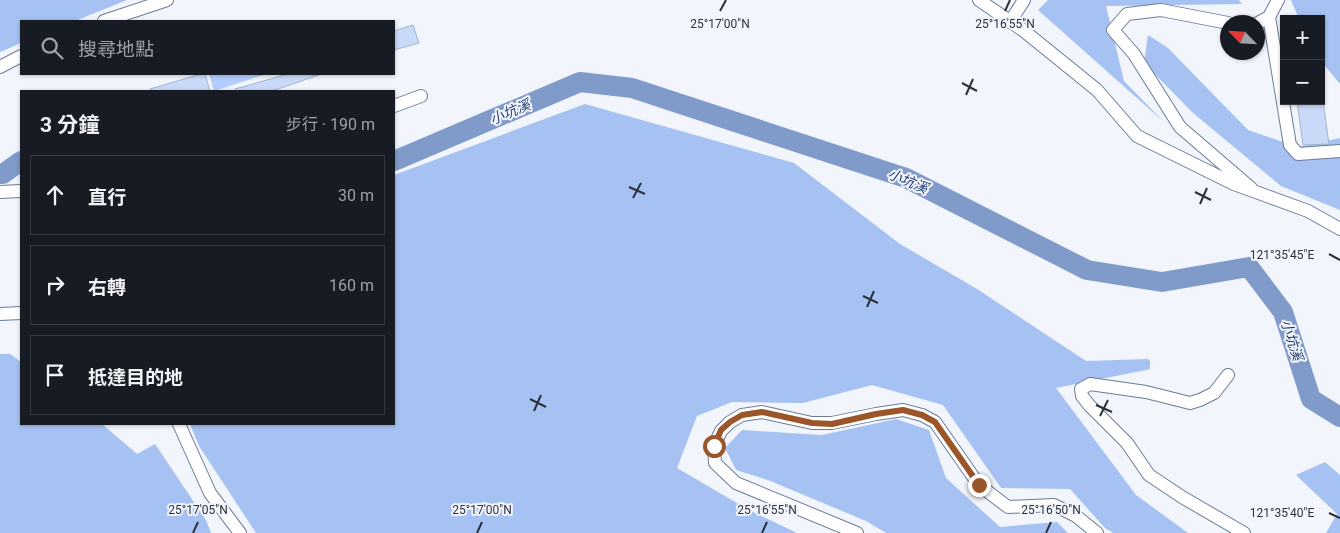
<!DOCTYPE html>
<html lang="zh-TW">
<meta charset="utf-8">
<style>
:root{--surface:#171b24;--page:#242831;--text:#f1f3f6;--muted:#9ea1a6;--line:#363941}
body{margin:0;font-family:Roboto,"Noto Sans TC",sans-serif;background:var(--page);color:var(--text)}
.controls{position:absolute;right:15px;top:15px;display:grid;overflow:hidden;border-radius:0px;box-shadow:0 1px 4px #0004}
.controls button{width:45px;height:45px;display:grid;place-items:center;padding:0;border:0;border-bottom:1px solid var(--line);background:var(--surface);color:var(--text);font:25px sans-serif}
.compass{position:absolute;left:1220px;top:15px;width:45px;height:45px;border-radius:50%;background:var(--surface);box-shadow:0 1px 4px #0004;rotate:295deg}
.stop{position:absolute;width:15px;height:15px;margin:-11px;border:4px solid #9a5528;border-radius:50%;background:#fff}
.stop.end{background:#9a5528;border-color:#fff;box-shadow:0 1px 5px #0008}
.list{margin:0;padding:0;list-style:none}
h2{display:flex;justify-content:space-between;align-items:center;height:65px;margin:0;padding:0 20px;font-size:21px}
h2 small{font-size:16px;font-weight:400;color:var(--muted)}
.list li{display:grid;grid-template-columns:32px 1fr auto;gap:15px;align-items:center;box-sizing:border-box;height:80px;margin:0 10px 10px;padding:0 10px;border:1px solid var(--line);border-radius:0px}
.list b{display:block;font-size:19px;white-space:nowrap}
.list em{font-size:16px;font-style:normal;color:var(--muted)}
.icon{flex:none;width:28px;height:28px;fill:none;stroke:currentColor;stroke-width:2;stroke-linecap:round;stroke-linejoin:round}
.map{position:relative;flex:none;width:1340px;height:533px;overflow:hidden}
.search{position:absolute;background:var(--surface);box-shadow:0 1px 4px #0004;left:20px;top:20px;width:375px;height:55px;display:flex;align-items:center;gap:12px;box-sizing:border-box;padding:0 18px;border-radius:0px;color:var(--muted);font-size:19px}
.panel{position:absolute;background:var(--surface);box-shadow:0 1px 4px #0004;left:20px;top:90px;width:375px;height:335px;border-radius:0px}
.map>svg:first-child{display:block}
.green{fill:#b3cefe}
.forest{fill:#a6c2f2}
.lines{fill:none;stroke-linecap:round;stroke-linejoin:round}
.river{stroke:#809bca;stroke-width:20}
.building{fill:#c9daf8;stroke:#a3b4d0}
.minor-casing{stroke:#6c7c96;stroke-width:14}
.minor{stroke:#fff;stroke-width:12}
.route{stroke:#9a5528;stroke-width:6}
.ticks{fill:none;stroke:#2b313d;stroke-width:2}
.labels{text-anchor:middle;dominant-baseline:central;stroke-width:4;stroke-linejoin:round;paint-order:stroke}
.water-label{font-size:14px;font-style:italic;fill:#1c3b74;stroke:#f2f5fb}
.ticks-label{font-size:12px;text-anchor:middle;fill:#2b313d;stroke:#f2f5fb;stroke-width:4;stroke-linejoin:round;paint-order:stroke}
</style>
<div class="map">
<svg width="1340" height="533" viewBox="0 0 1340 533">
<rect width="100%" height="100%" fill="#f2f5fb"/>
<polygon class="green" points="209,74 267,74 214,91"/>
<g class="forest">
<polygon points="0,0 127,0 75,21 21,21 21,43 0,52"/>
<polygon points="1048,0 1239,0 1242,4 1106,6 1124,81 1164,122 1038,10"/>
<polygon points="1291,0 1340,0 1340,84 1321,61 1321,19 1299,19"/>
<polygon points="1148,35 1168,48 1248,130 1298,147 1340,138 1340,210 1281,186 1193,113 1144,63"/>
<polygon points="585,104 794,163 900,244 977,289 1086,361 1148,359 1150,361 1150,369 1146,370 1056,388 1136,495 1188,533 1113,533 1105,528 1070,489 1001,488 943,405 872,385 803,403 732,402 697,416 677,468 747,509 797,533 256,533 199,446 190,424 394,424 394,175"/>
<polygon points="0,354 10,354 21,362 21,424 102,424 137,454 155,444 206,520 211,533 0,533"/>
<polygon points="896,419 929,430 946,478 1000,527 1057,522 1068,533 886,533 866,521 768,480 736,470 725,448 742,430 822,435"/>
<polygon points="1325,462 1340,475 1340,533 1326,533 1337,514 1296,475"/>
</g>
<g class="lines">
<g class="river">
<polyline points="394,161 580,82 632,88 906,178 1087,270 1162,282 1249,267 1283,312 1311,399 1340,417"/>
<polyline points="0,174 3,174 21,161"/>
</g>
</g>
<g class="building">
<polygon points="413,25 419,43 394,50 394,31"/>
<polygon points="201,74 205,74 210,91 150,91 150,89"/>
<polygon points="288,74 319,75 272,91 235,91 235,89"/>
<polygon points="1297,101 1323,101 1329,144 1303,145"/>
</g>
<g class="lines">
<g class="minor-casing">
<g id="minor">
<polyline points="979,0 1024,31 1097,90 1137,136 1234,184 1308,211 1340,229"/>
<polyline points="1269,17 1290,145 1298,154 1340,151"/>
<polyline points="104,21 167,0"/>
<polyline points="1010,22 1024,0"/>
<polyline points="1228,23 1161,10 1127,14 1113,30 1134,54 1180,127 1251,188"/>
<polyline points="1258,23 1269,17 1278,0"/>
<polyline points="0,67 21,56"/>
<polyline points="394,106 421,96"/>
<polyline points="0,192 21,191"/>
<polyline points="0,314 21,313"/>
<polyline points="1228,375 1214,393 1200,400 1190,403 1146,392 1090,384 1081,389 1082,396 1089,405 1127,443 1149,475 1182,497 1244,533"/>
<polyline points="179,424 210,493 240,533"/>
<polyline points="857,533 736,483 715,463 714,446 721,431 730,422 742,415 762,412 812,423 832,423 876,414 903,410 922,415 935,422 979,485 1008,507 1054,505 1076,516 1097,533"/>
</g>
</g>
<use href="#minor" class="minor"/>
</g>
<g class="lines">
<polyline class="route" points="714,446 721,430 730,422 742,415 762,412 812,423 832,424 876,414 903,410 922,415 935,422 979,485"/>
</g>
<path class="ticks" d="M 720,11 L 726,0M 1005,11 L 1010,0M 962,83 L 977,91M 966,95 L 973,79M 629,187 L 645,194M 1195,192 L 1211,200M 633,198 L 641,183M 1200,204 L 1207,188M 1329,254 L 1340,260M 863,296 L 878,303M 867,307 L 874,291M 530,399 L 546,407M 1096,405 L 1112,412M 534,411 L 541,395M 1100,416 L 1108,400M 1329,513 L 1340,518M 193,533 L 198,522M 477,533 L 482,522M 762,533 L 767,522M 1046,533 L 1051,522"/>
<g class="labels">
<g class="water-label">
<text transform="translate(510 112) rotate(-23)">小坑溪</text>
<text transform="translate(908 181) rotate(23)">小坑溪</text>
<text transform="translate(1292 340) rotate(72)">小坑溪</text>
</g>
</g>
<g class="ticks-label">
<text x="720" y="28">25°17'00"N</text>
<text x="1005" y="28">25°16'55"N</text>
<text x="1282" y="259">121°35'45"E</text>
<text x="198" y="514">25°17'05"N</text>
<text x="482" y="514">25°17'00"N</text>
<text x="767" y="514">25°16'55"N</text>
<text x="1051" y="514">25°16'50"N</text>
<text x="1282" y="517">121°35'40"E</text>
</g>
</svg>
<div class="controls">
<button>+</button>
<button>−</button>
</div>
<svg class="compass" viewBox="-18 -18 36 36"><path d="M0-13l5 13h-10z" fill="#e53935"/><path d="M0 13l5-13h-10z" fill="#9ea1a6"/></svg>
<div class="stop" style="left:714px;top:446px"></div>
<div class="stop end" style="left:979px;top:485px"></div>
<div class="search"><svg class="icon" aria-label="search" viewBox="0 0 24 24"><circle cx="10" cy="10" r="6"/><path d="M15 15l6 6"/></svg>搜尋地點</div>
<section class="panel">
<h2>3 分鐘<small>步行 · 190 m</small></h2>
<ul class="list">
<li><svg class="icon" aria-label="ahead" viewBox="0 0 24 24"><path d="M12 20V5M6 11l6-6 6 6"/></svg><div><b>直行</b></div><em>30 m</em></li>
<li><svg class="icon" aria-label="right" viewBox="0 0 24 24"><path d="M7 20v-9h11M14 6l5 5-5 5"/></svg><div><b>右轉</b></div><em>160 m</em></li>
<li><svg class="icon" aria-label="arrive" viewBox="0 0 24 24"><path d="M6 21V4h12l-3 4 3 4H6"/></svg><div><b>抵達目的地</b></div></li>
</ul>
</section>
</div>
